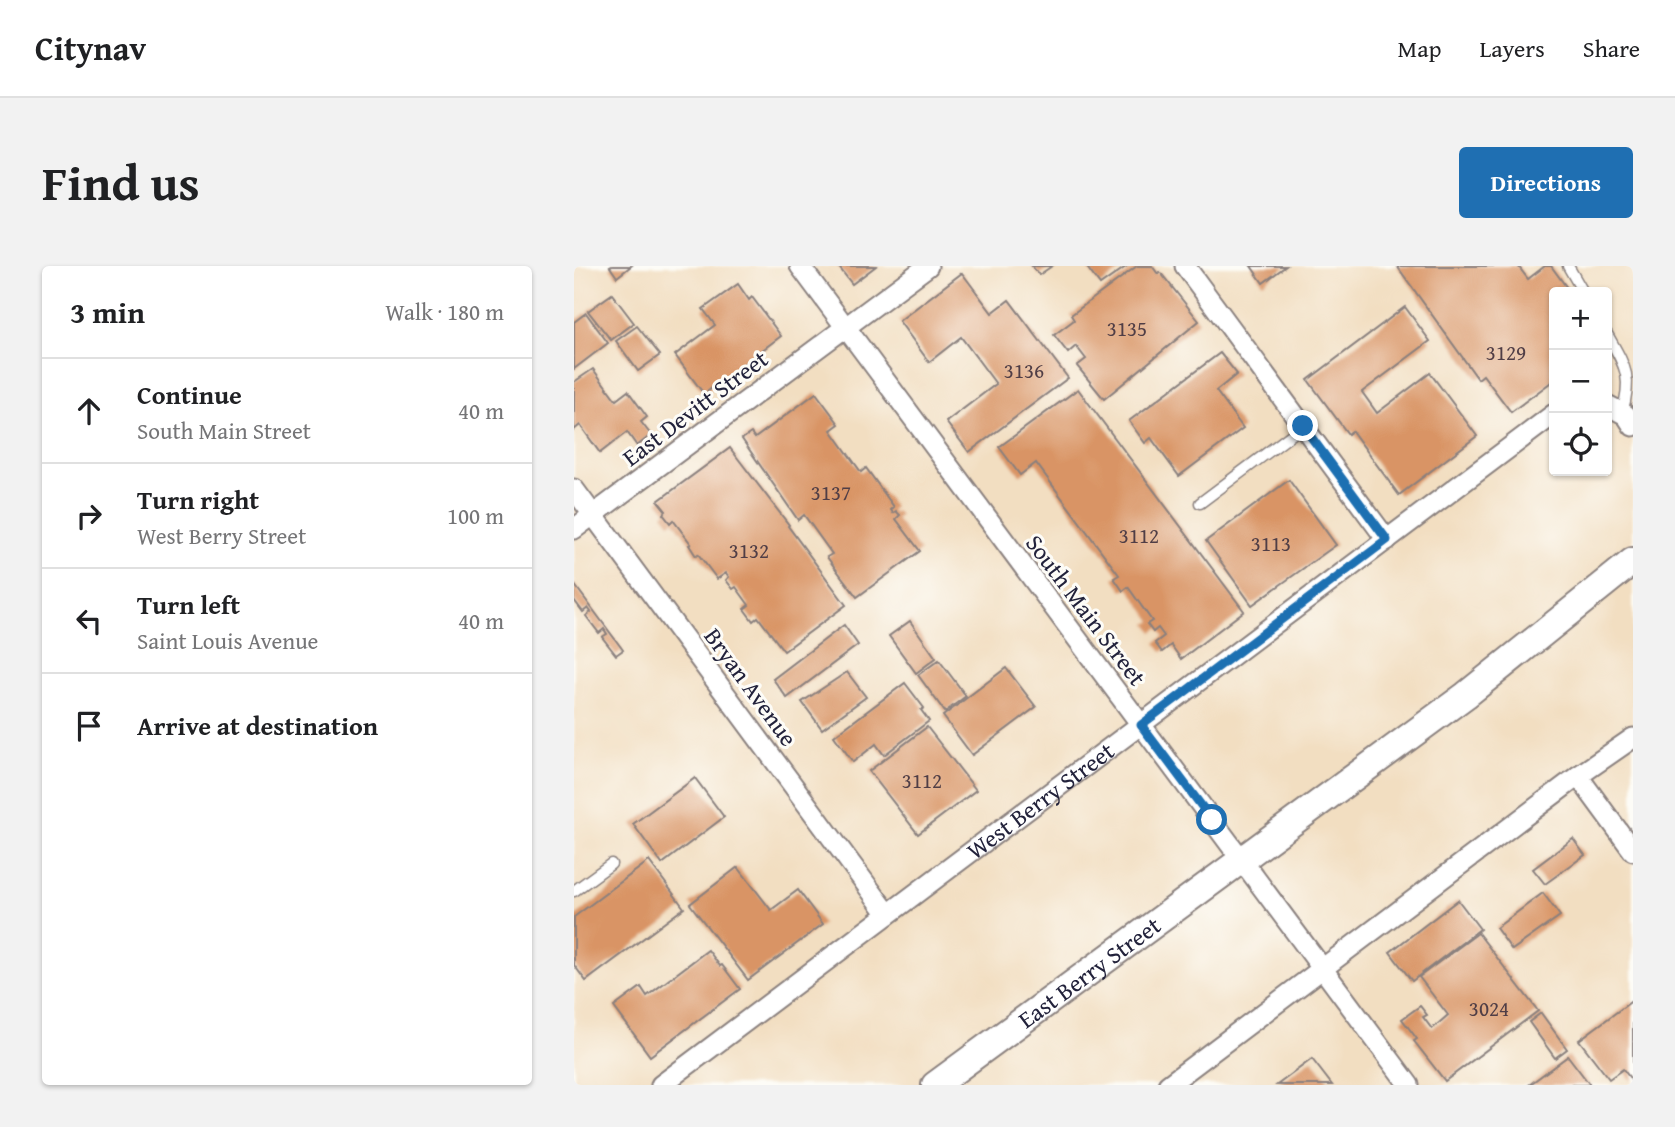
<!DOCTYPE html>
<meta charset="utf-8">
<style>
:root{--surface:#fff;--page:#f2f2f2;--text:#202124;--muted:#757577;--line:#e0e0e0;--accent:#1f6fb2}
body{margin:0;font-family:"Gentium Book Plus",serif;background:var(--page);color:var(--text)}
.controls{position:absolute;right:21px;top:21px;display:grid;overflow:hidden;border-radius:7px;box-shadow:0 2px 5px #0004}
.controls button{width:63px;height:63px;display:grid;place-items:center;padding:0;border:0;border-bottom:2px solid var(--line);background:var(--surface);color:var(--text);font:35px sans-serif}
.stop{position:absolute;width:21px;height:21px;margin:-16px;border:5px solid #1f6fb2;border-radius:50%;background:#fff}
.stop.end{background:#1f6fb2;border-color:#fff;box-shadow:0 2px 7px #0008}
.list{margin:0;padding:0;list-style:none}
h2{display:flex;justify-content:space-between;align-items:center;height:91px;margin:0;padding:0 28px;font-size:30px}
h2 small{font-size:23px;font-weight:400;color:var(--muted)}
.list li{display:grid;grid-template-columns:46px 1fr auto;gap:21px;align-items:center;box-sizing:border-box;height:105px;padding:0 28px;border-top:2px solid var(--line)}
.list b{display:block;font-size:26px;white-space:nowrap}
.list p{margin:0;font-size:23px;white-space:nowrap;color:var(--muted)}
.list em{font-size:23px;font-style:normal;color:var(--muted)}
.icon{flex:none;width:38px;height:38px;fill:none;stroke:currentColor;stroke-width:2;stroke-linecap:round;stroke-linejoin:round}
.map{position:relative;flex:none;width:1059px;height:819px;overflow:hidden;border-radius:7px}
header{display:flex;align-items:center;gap:42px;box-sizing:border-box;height:98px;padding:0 35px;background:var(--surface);border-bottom:2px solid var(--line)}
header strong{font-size:33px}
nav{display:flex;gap:38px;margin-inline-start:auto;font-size:24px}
.intro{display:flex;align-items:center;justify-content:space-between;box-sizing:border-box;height:168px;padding:0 42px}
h1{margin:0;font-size:49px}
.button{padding:18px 32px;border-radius:7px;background:var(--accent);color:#fff;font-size:24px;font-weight:700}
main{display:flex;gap:42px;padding:0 42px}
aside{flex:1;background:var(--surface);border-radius:7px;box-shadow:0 2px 5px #0004}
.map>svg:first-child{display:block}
.building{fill:#d99465}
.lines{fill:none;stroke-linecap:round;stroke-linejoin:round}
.service-casing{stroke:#8a807e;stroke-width:13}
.minor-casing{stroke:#8a807e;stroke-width:23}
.secondary-casing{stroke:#8a807e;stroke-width:30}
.service{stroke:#fff;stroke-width:10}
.minor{stroke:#fff;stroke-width:19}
.secondary{stroke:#fff;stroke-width:26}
.route{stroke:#1f6fb2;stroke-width:9}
.labels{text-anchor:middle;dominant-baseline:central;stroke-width:6;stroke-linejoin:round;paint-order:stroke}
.number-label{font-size:21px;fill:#503e46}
.street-label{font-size:24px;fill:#22223b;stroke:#fdfcf7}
</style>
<header>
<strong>Citynav</strong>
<nav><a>Map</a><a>Layers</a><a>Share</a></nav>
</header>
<div class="intro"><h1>Find us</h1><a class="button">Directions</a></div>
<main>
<aside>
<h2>3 min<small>Walk · 180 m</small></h2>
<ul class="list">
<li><svg class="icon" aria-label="ahead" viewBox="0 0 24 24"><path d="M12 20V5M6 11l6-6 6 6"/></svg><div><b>Continue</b><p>South Main Street</p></div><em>40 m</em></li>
<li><svg class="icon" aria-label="right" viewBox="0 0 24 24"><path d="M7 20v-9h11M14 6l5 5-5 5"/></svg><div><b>Turn right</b><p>West Berry Street</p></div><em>100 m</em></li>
<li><svg class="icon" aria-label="left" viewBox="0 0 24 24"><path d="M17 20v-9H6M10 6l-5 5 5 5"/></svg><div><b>Turn left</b><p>Saint Louis Avenue</p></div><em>40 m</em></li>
<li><svg class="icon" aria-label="arrive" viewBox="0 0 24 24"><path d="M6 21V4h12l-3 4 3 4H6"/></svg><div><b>Arrive at destination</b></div></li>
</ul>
</aside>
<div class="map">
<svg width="1059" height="819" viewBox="0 0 1059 819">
<rect width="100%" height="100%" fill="#fdfcf7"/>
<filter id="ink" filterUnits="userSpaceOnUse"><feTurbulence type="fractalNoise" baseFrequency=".0143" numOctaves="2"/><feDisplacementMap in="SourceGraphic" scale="14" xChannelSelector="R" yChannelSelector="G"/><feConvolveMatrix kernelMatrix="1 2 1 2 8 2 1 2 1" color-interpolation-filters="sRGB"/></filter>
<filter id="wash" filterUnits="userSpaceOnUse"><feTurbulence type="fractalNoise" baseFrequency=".00686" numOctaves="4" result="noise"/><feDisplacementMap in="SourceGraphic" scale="28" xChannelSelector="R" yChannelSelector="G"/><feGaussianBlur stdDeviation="1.57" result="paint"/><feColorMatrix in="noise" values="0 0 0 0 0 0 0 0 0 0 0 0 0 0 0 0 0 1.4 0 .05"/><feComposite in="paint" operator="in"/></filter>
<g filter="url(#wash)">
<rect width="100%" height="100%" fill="#f2dec1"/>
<g id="blocks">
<g class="building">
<polygon points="38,0 57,0 43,11 36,1"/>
<polygon points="264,0 302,0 278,18"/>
<polygon points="458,0 478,0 465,9"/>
<polygon points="512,0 553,0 526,19"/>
<polygon points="563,0 578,0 584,8 586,6 625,55 530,133 503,100 512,93 502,80 494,87 480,69 500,54 497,49"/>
<polygon points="677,0 712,0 689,17"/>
<polygon points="823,0 944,0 954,13 971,0 977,0 996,26 980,26 980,57 978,59 980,62 980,114 937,146 909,109 904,113"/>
<polygon points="388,7 418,47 435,34 494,112 395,186 372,156 422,118 387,71 355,96 325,55"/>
<polygon points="164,18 175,34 178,31 207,70 130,128 101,89 141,59 129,43"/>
<polygon points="38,28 60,57 37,74 14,45"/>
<polygon points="831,41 856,75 788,126 803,147 856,107 903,170 825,229 778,165 774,168 734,114"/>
<polygon points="12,47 34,77 0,103 0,56"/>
<polygon points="63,60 86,89 64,105 42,75"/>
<polygon points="646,87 663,108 642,125 669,162 605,210 577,172 571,177 555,155"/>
<polygon points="19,103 42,134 54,125 73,151 67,156 77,169 63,180 53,166 26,187 6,159 0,164 0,116"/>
<polygon points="504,123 670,345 607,393 597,379 588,386 581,377 590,370 584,362 579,366 573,358 578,355 554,321 549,325 540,312 545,309 462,197 446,209 425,181"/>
<polygon points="242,127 265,158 257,164 287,206 292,202 320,241 317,244 319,247 322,245 326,249 322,253 346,285 283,331 253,291 258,288 230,249 224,254 168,173 177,167 181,172"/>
<polygon points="156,182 215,259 214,260 272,339 210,385 184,351 179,355 170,343 175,339 162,321 159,323 152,314 155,311 152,307 143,313 124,288 122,290 115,279 117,278 99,254 96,257 89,248 92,245 84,235"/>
<polygon points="715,214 762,279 678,339 632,275"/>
<polygon points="0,318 49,384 42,389 28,371 33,368 30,363 25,367 12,350 17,346 14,342 9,346 0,334"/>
<polygon points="336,355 362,392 342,407 315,370"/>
<polygon points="270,359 284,379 213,432 199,413"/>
<polygon points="365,394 392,430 371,446 344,409"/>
<polygon points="432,402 462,441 398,489 369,450"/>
<polygon points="273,406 292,431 248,463 228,436"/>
<polygon points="331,417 350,442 347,444 355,455 310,489 302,478 279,496 260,470"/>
<polygon points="353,461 402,524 344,568 295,505"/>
<polygon points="121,512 150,551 88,598 59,558"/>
<polygon points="999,573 1011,589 971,618 959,603"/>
<polygon points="75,595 110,642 12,715 0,699 0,651"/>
<polygon points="164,601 197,644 224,624 249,658 174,714 116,638"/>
<polygon points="969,627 986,650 938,684 922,662"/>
<polygon points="884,634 906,663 838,715 816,686"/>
<polygon points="904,667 964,745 871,815 840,775 843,773 828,753 846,740 853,749 849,751 858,763 874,749 845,711"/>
<polygon points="134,684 146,700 148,699 166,723 76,790 40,741 67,721 73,730"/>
<polygon points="1059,734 1059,816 1049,803 1035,813 1005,774"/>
<polygon points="967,747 993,783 981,792 955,756"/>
<polygon points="994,790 1016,819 955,819"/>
<polygon points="738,793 758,819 703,819"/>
</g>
</g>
</g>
<g filter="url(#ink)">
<use href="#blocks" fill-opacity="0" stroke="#8a807e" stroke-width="2"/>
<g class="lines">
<g class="service-casing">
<g id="service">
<polyline points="994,0 1009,26"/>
<path d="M 1033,68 C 1051,100 1059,110 1048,147"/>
<polyline points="626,237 729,160"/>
<polyline points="0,625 37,598"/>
</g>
</g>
<g class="minor-casing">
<g id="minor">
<polyline points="226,0 835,819"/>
<polyline points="611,0 813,274"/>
<polyline points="1033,139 1052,149 1059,160"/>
<polyline points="0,223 314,648"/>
<polyline points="0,263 354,0"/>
<polyline points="1004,510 1059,585"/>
<path id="s1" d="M 87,819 L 980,148"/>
<polyline points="594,819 1004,510 1059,472"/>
</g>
</g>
<g class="secondary-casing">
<g id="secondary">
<path id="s2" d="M 361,819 L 892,429 L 1059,295"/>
</g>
</g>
<use href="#service" class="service"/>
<use href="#minor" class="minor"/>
<use href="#secondary" class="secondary"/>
</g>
</g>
<g class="lines" filter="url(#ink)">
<polyline class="route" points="638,554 567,459 813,274 729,160"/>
</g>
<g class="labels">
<g class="number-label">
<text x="553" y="62">3135</text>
<text x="932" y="86">3129</text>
<text x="450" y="104">3136</text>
<text x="257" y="226">3137</text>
<text x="565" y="269">3112</text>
<text x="697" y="277">3113</text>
<text x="175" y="284">3132</text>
<text x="348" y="514">3112</text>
<text x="915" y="742">3024</text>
</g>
<g class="street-label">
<text transform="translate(121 142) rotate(-37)">East Devitt Street</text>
<text transform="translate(512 344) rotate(53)">South Main Street</text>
<text transform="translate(177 421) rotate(54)">Bryan Avenue</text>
<text stroke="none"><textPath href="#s1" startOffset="474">West Berry Street</textPath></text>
<text stroke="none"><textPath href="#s2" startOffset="191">East Berry Street</textPath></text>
</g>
</g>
</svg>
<div class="controls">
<button>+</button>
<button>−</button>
<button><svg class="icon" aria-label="locate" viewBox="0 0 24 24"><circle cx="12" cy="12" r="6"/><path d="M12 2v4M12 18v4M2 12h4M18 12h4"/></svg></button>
</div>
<div class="stop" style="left:638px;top:554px"></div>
<div class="stop end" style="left:729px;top:160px"></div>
</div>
</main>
